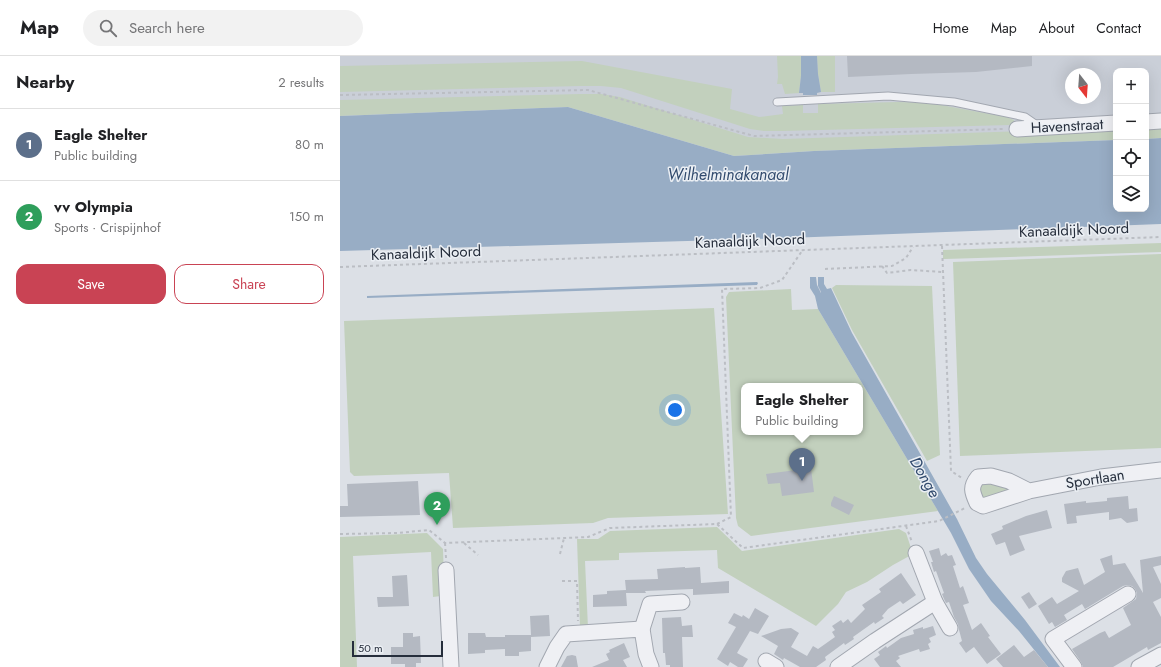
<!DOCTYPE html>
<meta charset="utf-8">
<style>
:root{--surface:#fff;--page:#f2f2f2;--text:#202124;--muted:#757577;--line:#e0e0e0;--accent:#c94354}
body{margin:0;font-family:Jost,sans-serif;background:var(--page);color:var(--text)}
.controls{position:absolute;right:12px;top:12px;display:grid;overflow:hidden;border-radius:8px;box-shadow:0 4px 16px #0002}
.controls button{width:36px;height:36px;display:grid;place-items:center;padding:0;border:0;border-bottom:1px solid var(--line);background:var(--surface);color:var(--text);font:20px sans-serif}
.compass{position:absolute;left:725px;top:12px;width:36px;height:36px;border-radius:50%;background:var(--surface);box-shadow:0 4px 16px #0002;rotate:163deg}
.scale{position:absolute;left:12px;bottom:10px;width:91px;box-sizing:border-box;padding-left:4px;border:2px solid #262e3c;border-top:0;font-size:11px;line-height:14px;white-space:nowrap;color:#262e3c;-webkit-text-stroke:3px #ebeff4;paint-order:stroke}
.you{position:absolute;left:335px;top:354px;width:14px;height:14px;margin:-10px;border:3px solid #fff;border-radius:50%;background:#1a73e8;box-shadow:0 0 0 6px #1a73e833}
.badge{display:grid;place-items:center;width:26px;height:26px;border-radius:50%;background:var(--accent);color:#fff;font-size:13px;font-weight:700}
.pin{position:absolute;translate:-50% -33px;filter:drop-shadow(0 1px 2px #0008)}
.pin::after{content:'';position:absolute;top:21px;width:14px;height:12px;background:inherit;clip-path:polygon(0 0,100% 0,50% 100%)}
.popup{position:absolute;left:401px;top:327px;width:122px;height:52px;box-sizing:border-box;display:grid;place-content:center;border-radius:8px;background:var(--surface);filter:drop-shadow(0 1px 3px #0005);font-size:13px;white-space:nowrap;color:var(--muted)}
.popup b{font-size:15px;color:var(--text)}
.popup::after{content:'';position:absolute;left:50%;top:100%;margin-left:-8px;border:8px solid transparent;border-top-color:var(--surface)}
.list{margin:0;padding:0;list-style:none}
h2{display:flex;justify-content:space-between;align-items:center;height:52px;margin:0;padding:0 16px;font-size:17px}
h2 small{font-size:13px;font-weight:400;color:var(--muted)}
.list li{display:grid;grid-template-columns:26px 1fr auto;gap:12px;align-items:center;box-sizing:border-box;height:72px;padding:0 16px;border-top:1px solid var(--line)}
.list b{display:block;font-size:15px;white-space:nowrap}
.list p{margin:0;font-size:13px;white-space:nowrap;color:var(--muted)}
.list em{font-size:13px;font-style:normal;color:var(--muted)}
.actions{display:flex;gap:8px;padding:12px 16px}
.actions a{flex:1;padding:9px 0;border:1px solid var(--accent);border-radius:12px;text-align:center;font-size:14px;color:var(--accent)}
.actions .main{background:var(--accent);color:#fff}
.icon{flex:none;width:22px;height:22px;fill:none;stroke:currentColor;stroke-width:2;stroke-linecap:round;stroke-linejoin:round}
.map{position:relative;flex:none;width:821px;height:611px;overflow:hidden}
header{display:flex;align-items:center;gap:24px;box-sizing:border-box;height:56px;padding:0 20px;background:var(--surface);border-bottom:1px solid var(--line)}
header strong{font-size:19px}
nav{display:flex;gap:22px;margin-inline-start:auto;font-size:14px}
.search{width:280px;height:36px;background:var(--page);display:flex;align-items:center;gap:10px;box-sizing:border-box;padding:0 14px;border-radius:22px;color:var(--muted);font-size:15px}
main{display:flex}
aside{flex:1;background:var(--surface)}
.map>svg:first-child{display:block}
.built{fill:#cacfd8;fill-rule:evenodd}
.green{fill:#c2d0bd;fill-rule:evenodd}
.water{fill:#98adc5}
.building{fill:#b4b9c2}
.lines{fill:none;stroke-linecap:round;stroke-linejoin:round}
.service-casing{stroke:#a2a7b0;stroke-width:9}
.minor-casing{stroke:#a2a7b0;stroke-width:17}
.path{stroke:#bbbec4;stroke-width:2;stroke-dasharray:3 3;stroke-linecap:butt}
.service{stroke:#eff0f4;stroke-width:7}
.minor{stroke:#eff0f4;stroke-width:15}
.labels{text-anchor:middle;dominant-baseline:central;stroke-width:3;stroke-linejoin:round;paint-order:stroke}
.street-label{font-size:15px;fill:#262e3c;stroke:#ebeff4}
.water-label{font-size:16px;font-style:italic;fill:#324b6e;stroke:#ebeff4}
</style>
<header>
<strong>Map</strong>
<div class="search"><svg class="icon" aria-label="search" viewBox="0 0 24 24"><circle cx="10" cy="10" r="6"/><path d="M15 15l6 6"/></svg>Search here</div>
<nav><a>Home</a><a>Map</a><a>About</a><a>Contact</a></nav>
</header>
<main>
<aside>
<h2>Nearby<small>2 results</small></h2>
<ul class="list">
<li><span class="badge" style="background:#5c6f8a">1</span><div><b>Eagle Shelter</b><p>Public building</p></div><em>80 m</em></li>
<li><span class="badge" style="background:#2e9e5b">2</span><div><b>vv Olympia</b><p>Sports · Crispijnhof</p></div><em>150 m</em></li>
</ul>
<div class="actions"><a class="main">Save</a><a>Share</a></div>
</aside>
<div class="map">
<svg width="821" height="611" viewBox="0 0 821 611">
<rect width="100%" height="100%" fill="#dce0e6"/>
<path class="built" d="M 0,0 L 821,0 L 821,77 L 806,78 L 806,15 L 776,15 L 776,79 L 409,92 L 221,43 L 0,47 ZM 731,18 L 755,18 L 755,42 L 731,42 Z"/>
<g class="green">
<polygon points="437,0 461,0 461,20 459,37 445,38 442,28 437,28 438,21"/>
<polygon points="477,0 495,0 495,36 481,36 478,18"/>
<polygon points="242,5 392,33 390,53 419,61 443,58 442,50 463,49 463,57 478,57 478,48 558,46 590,47 666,61 674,64 674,67 670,69 443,75 424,75 410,73 281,32 261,30 241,30 0,36 0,10"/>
<polygon points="241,38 261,38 280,41 408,81 443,83 776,72 776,84 474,95 394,100 228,51 0,60 0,44"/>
<polygon points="806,71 821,71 821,82 806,83"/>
<polygon points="821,187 821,196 605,203 603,203 603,194"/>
<polygon points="821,198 821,392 620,400 613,206"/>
<polygon points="496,229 592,230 600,399 587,405 512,274 492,232"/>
<path d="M 451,233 L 452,254 L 478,253 L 598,455 L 411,480 L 398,470 L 396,462 L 386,241 L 389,236 ZM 404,330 L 520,330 L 520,376 L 404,376 Z"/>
<polygon points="374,252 388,458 268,462 253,467 113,472 109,417 14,420 10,416 4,265"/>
<polygon points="644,425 678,434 647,444 642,442 636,429"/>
<polygon points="377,471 402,495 559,473 566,477 573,498 553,509 527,526 506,536 498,548 476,570 378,512 377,494 279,497 279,504 245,505 248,572 240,572 237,483 258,483 270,475"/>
<polygon points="87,477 103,493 104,524 101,540 93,541 91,496 13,500 17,611 0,611 0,481"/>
</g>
<g class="water">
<polygon points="461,0 477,0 478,18 481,36 477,37 477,39 463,39 463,37 459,37 461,20"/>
<polygon points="228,51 394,100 474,95 776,84 776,153 806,153 806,83 821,82 821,168 448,182 0,195 0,60"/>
<polygon points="470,221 476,221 477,229 481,237 481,236 478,230 478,221 484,221 484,228 487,233 491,232 512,277 617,463 636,502 647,518 685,564 720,611 708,611 679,575 651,545 629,513 611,477 478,253 475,240 470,232"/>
<polygon points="417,226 418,227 417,229 27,242 27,240"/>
</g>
<g class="building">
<polygon points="507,0 692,0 692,10 636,16 571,18 508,21"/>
<polygon points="471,412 474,436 442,440 440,427 428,428 426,418"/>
<polygon points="78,425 80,459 0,461 0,450 8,450 7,428"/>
<polygon points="494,440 514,449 509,459 491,450 491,447"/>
<polygon points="788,440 789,453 797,452 798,465 787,467 781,462 769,464 769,456 736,460 737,467 727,468 724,448 746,445 746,447 767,445 767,442"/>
<polygon points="707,454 712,472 679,480 685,494 670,500 665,486 656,489 651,478 663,473 662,470 686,460"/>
<polygon points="599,492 601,500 606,497 608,500 612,499 616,509 613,510 620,532 623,530 629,547 623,549 632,574 641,567 650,580 648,581 661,598 647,608 634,591 626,597 619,587 622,585 619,574 618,568 614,561 609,546 606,547 604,543 602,538 604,537 596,515 594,516 591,506 593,506 589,495"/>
<polygon points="772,499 773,509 785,507 803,537 800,504 821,500 821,509 813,511 821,528 821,542 813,546 821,561 821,587 808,594 807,591 773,611 743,611 741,606 732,593 760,577 765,575 769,582 791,569 783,552 796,543 797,537 795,533 792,530 787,529 783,530 745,553 742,548 724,559 727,564 715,571 712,566 709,568 698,550 712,541 717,548 739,535 722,526 722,522 726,515 738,512 744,529 765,516 760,503"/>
<polygon points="345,511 345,512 360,511 361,527 389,525 389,537 353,539 353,533 305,535 306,537 286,537 287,550 253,551 253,539 267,538 267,535 286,534 285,524 318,523 317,513"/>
<polygon points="561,517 576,539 563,548 560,545 548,553 542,560 544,562 535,568 534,566 513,581 514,583 505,589 504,587 485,601 486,604 476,611 460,611 444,602 443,604 434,598 438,590 421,580 441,573 451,572 459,577 451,591 467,600 473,590 478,593 495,581 492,576 495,574 492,570 501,564 503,567 508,563 511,567 525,553 522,549 541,536 539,533"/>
<polygon points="67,519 69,550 38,551 37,541 53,541 52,520"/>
<polygon points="689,536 697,548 689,553 681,541"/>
<polygon points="415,552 429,560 418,578 410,575 397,597 408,603 403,611 398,611 390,606 388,610 377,603 396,571 388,567 394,557 402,561 403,559 409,563"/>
<polygon points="209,559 210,580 191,581 191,595 179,596 179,600 165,600 165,593 145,594 145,597 128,598 128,577 145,577 146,581 165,581 165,579 191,579 190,560"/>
<polygon points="341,561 342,570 352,569 353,581 342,581 343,611 330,611 330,609 326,609 325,597 323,597 322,562"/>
<polygon points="593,570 596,579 589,582 591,586 588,588 590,593 580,596 579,593 558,600 560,602 556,605 561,611 540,611 534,603 540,599 538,596 546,590 547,592 561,582 574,578 573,574 583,571 583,573"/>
<polygon points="63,577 73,577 73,581 80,580 81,607 76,607 76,611 65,611 65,608 51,608 51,591 63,591"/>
<polygon points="284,587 290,601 283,604 287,611 252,611 269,604 266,598 270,596 269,594"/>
<polygon points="674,589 684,601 694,594 708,611 663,611 656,603"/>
<polygon points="232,599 236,600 238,611 221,611 227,600"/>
</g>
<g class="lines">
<g class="service-casing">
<polyline id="service" points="437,46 548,40 614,46 685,61 698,70"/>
</g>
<g class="minor-casing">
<g id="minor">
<polyline points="806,66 821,65"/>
<polyline points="677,73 776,67"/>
<path d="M 689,435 L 669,425 L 651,420 L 638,421 C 630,431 632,436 637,447 L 643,450 L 689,435 L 761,421 L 821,414"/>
<polyline points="576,497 595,546 610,572"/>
<polyline points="106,514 111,611"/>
<polyline points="302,573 310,548 342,546"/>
<polyline points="426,605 436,611"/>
<polyline points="207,611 217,591 226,578 302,573 306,598 311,611"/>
<polyline points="498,611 535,585 595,546"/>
<polyline points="734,611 713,583 788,538"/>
<polyline points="799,611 821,599"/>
</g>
</g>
<g class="path">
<polyline points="0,39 248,34 414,80 664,73"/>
<polyline points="602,190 611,415 622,422"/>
<polyline points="542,210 547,217 571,214 603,216"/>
<polyline points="0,211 821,181"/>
<polyline points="485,213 552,210 566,202 573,191"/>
<polyline points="377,468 391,461 382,233 420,232 442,224 462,195"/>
<polyline points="566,470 572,486"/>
<polyline points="0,478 57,477 89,474 105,487 248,481 270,472 377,468 403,492 599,465 625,452"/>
<polyline points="105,487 106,502"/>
<polyline points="124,487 138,499"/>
<polyline points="220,498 224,482"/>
<polyline points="222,525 237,525 238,565"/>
</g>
<use href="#service" class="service"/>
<use href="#minor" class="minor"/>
</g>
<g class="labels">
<g class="street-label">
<text transform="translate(727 70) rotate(-3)">Havenstraat</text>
<text transform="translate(734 174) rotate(-2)">Kanaaldijk Noord</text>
<text transform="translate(410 185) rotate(-2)">Kanaaldijk Noord</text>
<text transform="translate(86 197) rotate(-2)">Kanaaldijk Noord</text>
<text transform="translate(755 423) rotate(-9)">Sportlaan</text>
</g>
<g class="water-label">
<text x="388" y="118">Wilhelminakanaal</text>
<text transform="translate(585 421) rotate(60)">Donge</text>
</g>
</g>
</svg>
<div class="controls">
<button>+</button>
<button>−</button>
<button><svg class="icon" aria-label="locate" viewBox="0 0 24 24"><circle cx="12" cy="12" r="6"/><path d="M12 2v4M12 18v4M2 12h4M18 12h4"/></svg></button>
<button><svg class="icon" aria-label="layers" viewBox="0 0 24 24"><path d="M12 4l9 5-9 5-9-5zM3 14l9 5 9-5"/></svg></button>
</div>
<svg class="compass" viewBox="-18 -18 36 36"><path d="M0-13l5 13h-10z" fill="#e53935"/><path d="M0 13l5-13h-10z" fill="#757577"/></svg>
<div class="scale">50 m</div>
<div class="you"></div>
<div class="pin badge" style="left:462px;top:425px;background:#5c6f8a">1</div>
<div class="popup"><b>Eagle Shelter</b>Public building</div>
<div class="pin badge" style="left:97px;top:469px;background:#2e9e5b">2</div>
</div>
</main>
